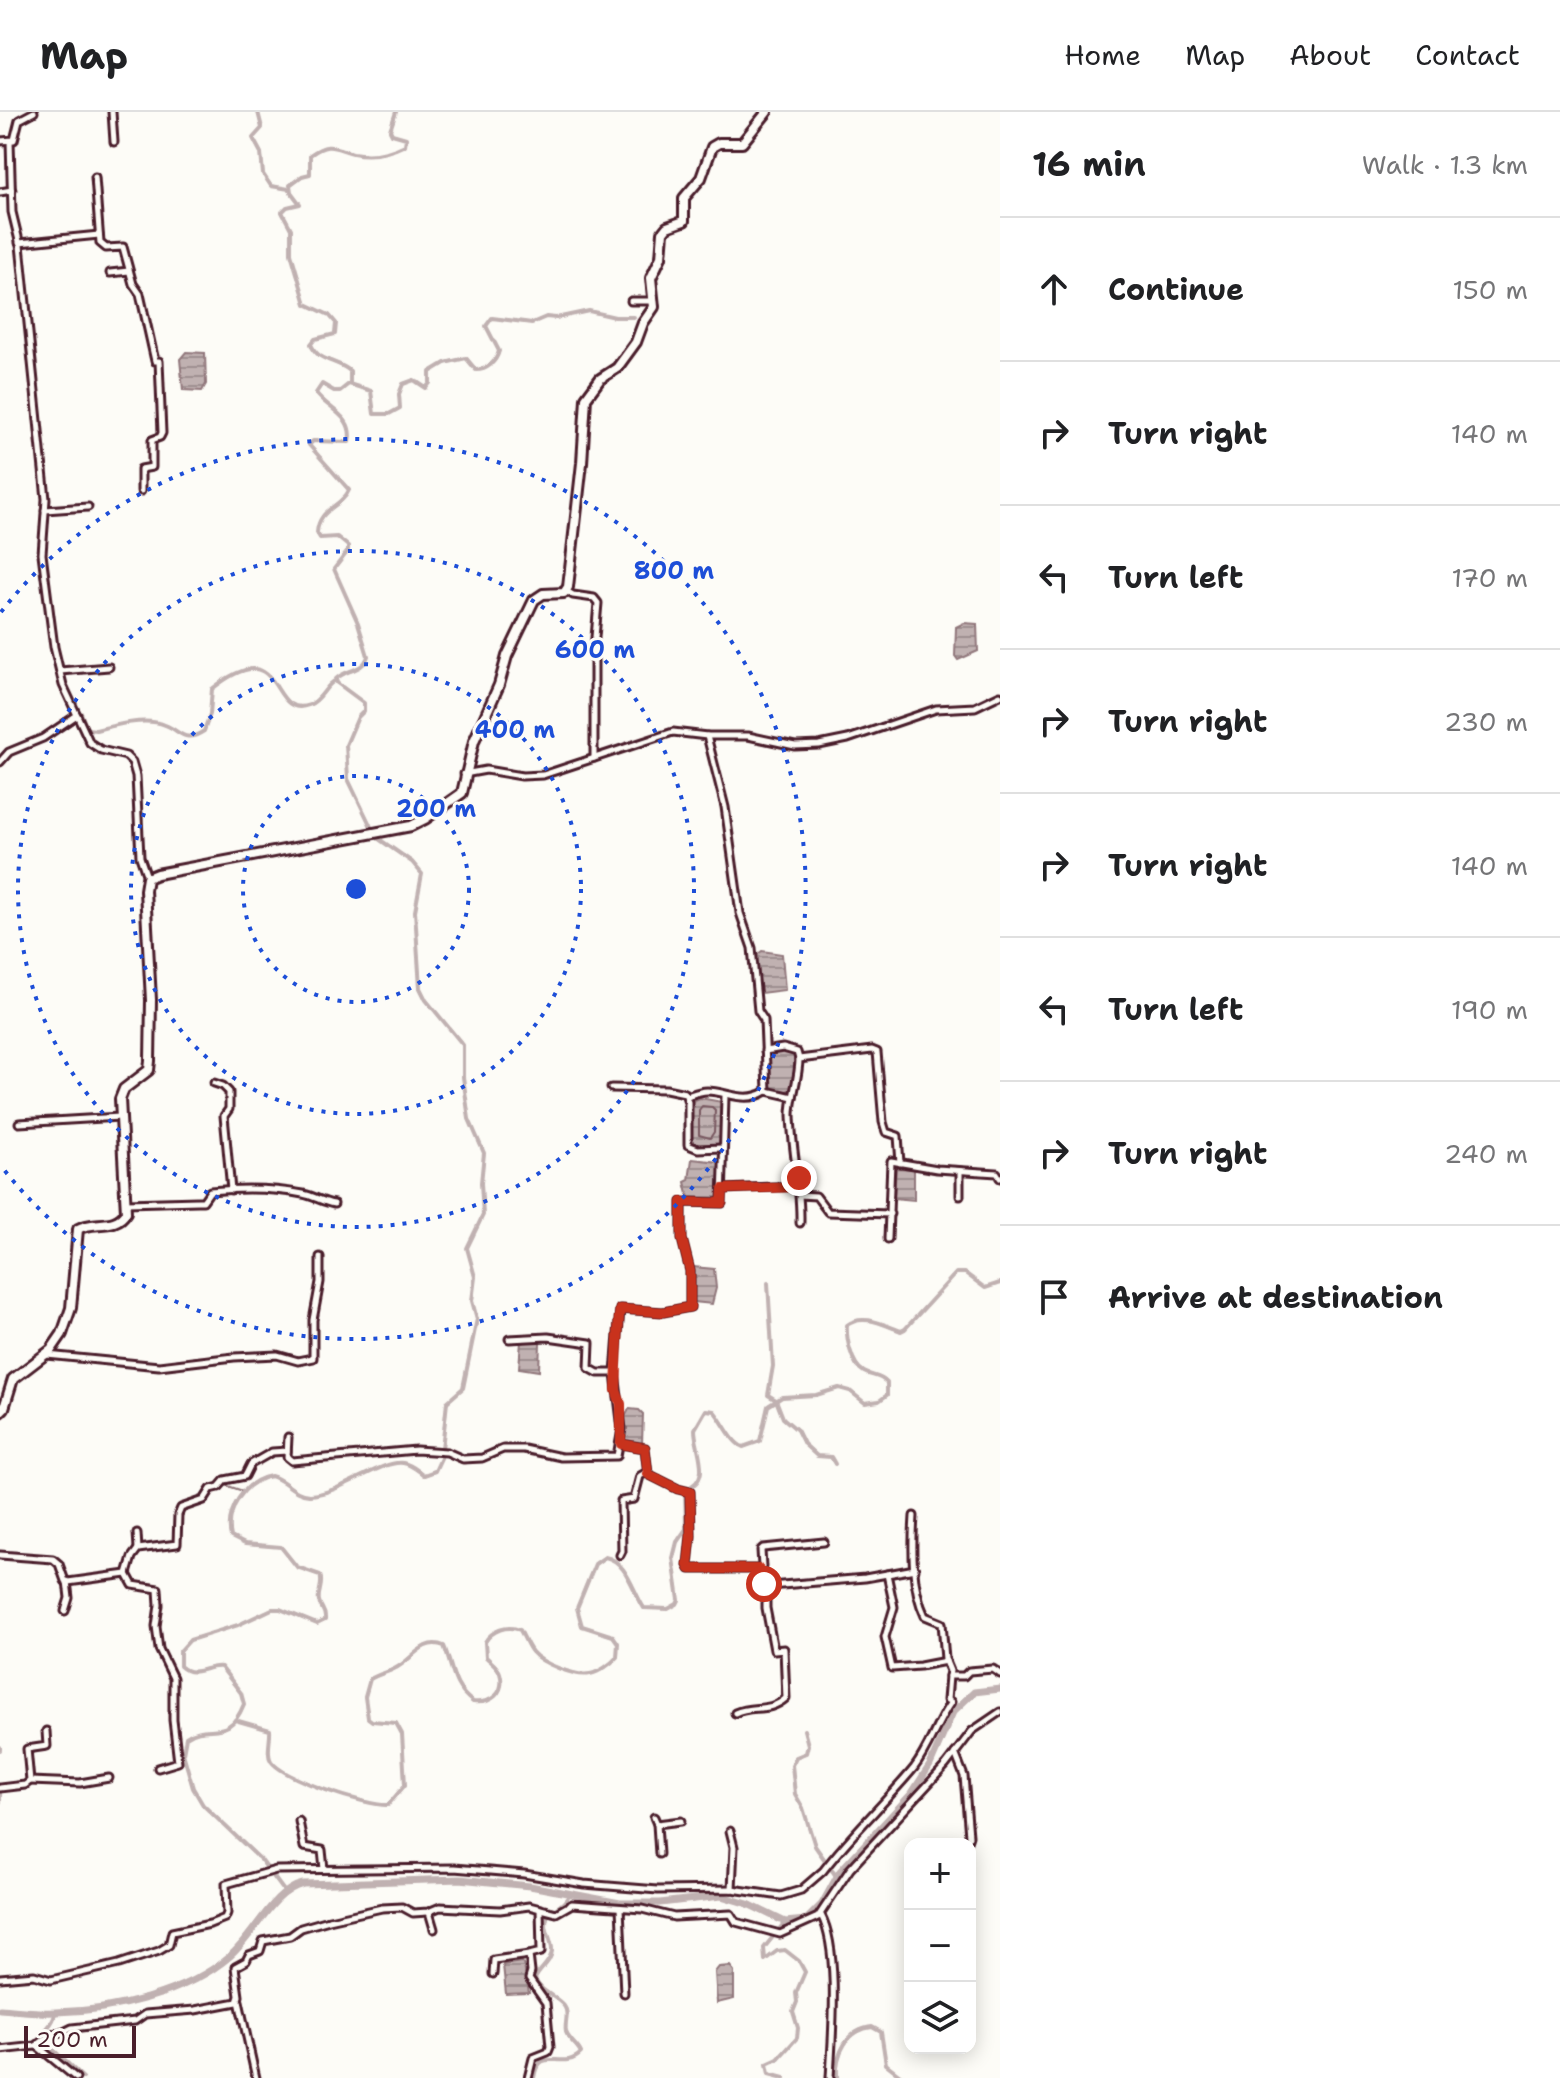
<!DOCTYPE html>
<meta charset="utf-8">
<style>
:root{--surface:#fff;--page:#f6f6f6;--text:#202124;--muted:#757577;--line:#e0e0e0}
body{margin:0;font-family:"Shantell Sans",sans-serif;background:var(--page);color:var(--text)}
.controls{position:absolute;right:24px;bottom:24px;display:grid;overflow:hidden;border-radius:16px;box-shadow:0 4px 20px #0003}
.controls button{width:72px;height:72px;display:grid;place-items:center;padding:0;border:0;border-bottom:2px solid var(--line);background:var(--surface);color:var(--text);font:40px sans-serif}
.scale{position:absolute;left:24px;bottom:20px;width:112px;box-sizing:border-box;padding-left:8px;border:4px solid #4a1f2b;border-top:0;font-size:22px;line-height:28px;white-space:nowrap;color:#4a1f2b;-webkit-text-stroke:6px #fdfcf7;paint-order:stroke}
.stop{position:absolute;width:24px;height:24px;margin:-18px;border:6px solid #c8321e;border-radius:50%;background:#fff}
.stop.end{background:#c8321e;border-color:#fff;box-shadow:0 2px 8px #0008}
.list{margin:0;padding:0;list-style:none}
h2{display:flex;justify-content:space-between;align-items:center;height:104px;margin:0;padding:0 32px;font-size:34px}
h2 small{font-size:26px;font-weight:400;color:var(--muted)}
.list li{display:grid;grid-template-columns:52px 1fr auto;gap:24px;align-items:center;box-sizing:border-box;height:144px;padding:0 32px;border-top:2px solid var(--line)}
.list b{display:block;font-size:30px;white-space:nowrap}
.list em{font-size:26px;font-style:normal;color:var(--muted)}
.icon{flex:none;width:44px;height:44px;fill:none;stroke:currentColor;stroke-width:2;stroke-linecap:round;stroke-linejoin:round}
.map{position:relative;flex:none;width:1000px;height:1966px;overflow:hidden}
header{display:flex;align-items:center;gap:48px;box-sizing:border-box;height:112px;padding:0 40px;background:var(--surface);border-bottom:2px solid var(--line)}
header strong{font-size:38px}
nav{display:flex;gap:44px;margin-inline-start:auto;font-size:28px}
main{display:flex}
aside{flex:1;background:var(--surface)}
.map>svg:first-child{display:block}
.water{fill:url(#water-rules);stroke:#91777b;stroke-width:2}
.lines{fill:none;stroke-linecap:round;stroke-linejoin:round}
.shore{stroke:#795961;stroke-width:2}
.stream{stroke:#91777b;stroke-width:2}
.canal{stroke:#c0b1b1;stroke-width:4}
.river{stroke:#c0b1b1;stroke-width:7}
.minor-casing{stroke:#4a1f2b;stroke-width:11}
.major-casing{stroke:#4a1f2b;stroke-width:14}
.minor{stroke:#fdfcf7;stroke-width:5}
.major{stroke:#fdfcf7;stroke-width:8}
.route{stroke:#c8321e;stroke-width:10}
.ring{fill:none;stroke:#1d4ed8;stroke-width:4;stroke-dasharray:4 8}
.centre{fill:#1d4ed8;stroke:#fdfcf7;stroke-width:4}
.ring-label{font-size:24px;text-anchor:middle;font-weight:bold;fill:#1d4ed8;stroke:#fdfcf7;stroke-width:6;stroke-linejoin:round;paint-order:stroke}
</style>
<header>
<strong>Map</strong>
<nav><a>Home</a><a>Map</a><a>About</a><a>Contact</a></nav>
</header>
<main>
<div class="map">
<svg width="1000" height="1966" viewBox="0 0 1000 1966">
<defs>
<pattern id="water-rules" width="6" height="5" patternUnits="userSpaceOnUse" patternTransform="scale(2)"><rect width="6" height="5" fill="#c0b1b1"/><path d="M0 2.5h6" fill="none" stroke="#9e8f90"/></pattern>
</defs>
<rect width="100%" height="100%" fill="#fdfcf7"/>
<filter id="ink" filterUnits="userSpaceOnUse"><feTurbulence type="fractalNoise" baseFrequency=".0125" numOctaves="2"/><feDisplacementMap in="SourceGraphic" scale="16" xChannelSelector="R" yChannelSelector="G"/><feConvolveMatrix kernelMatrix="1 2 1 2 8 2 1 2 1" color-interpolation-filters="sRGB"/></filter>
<g filter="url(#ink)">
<g class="water">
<polygon points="186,240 205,241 206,272 202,279 183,278 180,247"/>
<polygon points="964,511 977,512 978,539 958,548 955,544 956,515"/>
<polygon points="762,839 782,842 785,878 761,881 756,849 758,842"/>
<polygon points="782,938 794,940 794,976 786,979 771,977 769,942"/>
<polygon points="700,986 722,990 722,1021 718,1033 697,1034 691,1031 692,989"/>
<polygon points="692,1047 719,1050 719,1087 689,1086 685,1070 689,1068"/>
<polygon points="896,1056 914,1057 914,1088 894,1086"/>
<polygon points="693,1155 714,1157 716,1176 712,1192 694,1190"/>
<polygon points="527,1228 540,1230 539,1259 519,1256 521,1229"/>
<polygon points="629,1297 639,1298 643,1302 642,1333 624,1331 624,1307"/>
<polygon points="521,1850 524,1854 529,1881 506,1882 503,1853"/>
<polygon points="730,1854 734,1859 734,1887 717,1891 715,1860 719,1855"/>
</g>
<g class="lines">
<polygon class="shore" points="702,994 712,995 715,998 714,1020 710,1026 699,1023 699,998"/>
<polyline class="stream" points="225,1373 243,1379"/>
<g class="canal">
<polyline points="258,0 262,16 253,26 261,41 263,62 271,74 289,77"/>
<path d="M 349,272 L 371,279 L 374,302 L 389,302 L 400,296 L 399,282 L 403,272 L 414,268 L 426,276 L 430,271 L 430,260 L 445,251 L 466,246 L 476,258 C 487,258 496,250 499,239 L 486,214 L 492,206 L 532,211 L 546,205 L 556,206 L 589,199 L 615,205 L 634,205"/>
<path d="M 81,601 L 87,617 L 96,618 C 115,613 146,605 165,613 C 181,619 184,632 204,619 L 210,602 L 212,577 C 286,518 267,609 309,593 C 322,588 325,573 336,568"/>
<polyline points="768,1171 773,1254 768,1283 776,1288 783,1306 797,1318 804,1332 817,1344 831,1345 835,1352"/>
<path d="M 235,1608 L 270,1618 C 271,1627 266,1641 271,1649 C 283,1667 367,1694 388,1693 L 405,1673 L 402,1622 L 396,1611 L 372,1609 L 368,1606 L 365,1585 L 370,1567 C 378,1562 386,1561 394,1557 C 412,1549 422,1525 444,1534 C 453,1556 452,1575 473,1590 C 491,1592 506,1581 500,1561 C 498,1554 491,1550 486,1545 L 485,1530 C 492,1518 507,1513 520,1518 C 524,1525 527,1534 532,1540 C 542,1552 576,1565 590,1562 C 600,1560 611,1552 617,1545 L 618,1531 L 613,1524 L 582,1514 L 577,1496 L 595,1452 L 605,1445 C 627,1449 633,1480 644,1496 L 668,1497 L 677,1492 L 679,1488 L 673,1446 L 677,1430 L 686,1417 L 685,1377 C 714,1368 695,1338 695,1317 L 706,1298 L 714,1299 C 723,1309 731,1330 743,1335 L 760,1329 L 768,1294 L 782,1285 L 816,1283 L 839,1276 L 850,1279 L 865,1291 L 879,1289 L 887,1283 L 887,1271 C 880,1263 873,1265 864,1260 C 851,1253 846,1225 847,1213 C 863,1201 884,1213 901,1219 L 905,1217 L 956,1161 L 965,1161 L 985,1176 L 1000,1171"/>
<polyline points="804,1618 808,1633 806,1641 796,1645 792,1653 795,1682 803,1696 815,1734 836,1764"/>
<polyline points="0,1635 0,1638"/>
<polyline points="0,1679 0,1690"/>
<path d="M 284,1779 L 261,1748 L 203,1693 L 193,1676 L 183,1641 L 186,1625 C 209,1609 228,1632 244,1592 L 241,1581 L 221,1555 C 206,1553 194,1567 180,1554 L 180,1539 L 190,1528 L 238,1513 L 272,1497 L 280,1497 L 317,1512 L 325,1508 C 326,1498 321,1498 319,1489 C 317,1480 324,1473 320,1463 L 297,1455 L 281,1435 L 245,1432 L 231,1425 C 225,1398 244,1369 271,1364 C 286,1368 294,1383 309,1383 C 341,1382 380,1348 403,1351 C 411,1352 417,1358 424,1363 L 435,1359 L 441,1346 L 447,1290 L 463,1276 L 477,1207 L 472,1189 L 475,1165 L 467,1136 L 483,1103 L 481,1071 L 484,1041 L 469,1007 L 463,965 L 463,933 L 426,888 L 420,876 L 415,799 L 422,762 L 412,750 L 376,725 L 348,667 L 346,633 L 358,605 L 364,599 L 364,591 L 337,571 L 336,567 C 346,557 363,560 368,544 L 358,511 L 334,457 L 348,439 L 348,434 L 337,425 L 320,426 L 317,421 C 318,396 342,395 349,378 L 309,333 L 313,329 L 349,330 C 355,304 327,297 316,281 L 322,272 L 334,279 L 340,279 L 350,271 L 350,259 C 338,248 317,250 311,232 L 315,227 L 335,222 L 336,211 L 329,203 L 306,192 L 291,141 L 291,117 L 282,100 L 287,95 L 300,92 L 291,80 L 290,73 L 302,64 L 310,62 L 310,43 C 330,29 333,36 353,41 C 372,45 389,41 405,33 L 406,26 L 392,22 L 390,18 L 396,0"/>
<path d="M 55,1901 C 54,1915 41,1917 42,1927 L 83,1966"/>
<path d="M 534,1966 C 539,1932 563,1960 581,1941 C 578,1933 569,1929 566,1920 C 564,1911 570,1902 564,1894 C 555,1883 541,1881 535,1867 C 539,1857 551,1851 552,1839 C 553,1828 543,1818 547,1806 C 549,1797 563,1796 569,1783"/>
<polyline points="784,1966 769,1962 767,1952 778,1947 797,1926 798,1916 793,1900 797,1890 796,1881 805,1860 799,1849 785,1838 777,1839 765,1848 764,1836 785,1810"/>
<path d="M 837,1966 C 835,1942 847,1918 872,1915 L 881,1920 L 886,1952 L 904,1966"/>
</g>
<path class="river" d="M 0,1897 C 18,1898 37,1901 56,1900 C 112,1899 186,1882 230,1844 C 255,1823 272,1779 303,1772 L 460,1767 L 530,1774 L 620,1791 L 660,1791 L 721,1784 L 748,1792 L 785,1810 L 806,1808 L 822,1792 L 840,1759 L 912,1681 L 930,1653 L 953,1600 L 974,1580 L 1000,1577"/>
<g class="minor-casing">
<g id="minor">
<polyline points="112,0 114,30"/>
<polyline points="0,29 14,28 19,8 34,0"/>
<polyline points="10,29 12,100 20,133 46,387 42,442 54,535 63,573 90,631 101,638 126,644 132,650 136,664 140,745 147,765"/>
<polyline points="95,65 100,131 106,136 123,135 133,172 140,182 155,249 159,249 162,321 160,325 152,328 152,355 141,357 141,379"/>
<polyline points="0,80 12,78"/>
<polyline points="19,131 99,123"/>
<polyline points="110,161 129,159"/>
<polyline points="631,189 654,189"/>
<polyline points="45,398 88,395"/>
<polyline points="566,479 573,483 594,486 598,491 594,537 594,646"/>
<polyline points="60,559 109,555"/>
<polyline points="0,650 9,640 43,626 77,603"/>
<polyline points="464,662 486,658 522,664 543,663 673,620 707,624 748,624 795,634 819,633 848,627 936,597 975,595 1000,583"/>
<polyline points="765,939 783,936 797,940 799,947 872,938 877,940 883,1010 886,1020 898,1024 900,1051"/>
<path d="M 799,947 C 799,967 791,984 791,1003 C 792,1039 801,1074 800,1111"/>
<polyline points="214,971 223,974 229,980 229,997 224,1004 231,1078"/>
<polyline points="611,976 666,977 685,981 688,990 688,1033 698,1037 721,1036"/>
<polyline points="767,979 793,985"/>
<path d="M 687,984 C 693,982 700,979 707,979 C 727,979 745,993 767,979 L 764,908 L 758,899 L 752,836 L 740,801 L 725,695 L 707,624"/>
<polyline points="19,1011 120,1005"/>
<polyline points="960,1059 960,1084"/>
<polyline points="723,1077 801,1074"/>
<polyline points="800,1083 816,1084 828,1100 890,1102"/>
<path d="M 126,1091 L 198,1089 L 203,1089 L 210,1079 C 240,1076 273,1076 303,1082 C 314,1084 322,1090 334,1092"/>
<polyline points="888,1127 891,1049 937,1057 997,1061 1000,1066"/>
<polyline points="509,1227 548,1225 590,1231 589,1256 598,1261 615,1261"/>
<polyline points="47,1243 159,1254 234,1245 277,1243 298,1249 313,1246 313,1208 320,1170 320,1145"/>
<polyline points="288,1325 287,1345 292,1349 416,1338 447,1340 463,1347 482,1346 503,1337 524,1337 561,1345 617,1344 622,1317 615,1261 620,1197 663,1200 690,1195 690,1159 682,1127 682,1090 722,1091 725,984"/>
<polyline points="621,1332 645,1336 648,1362 678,1377 690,1380 691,1424 688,1453 690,1457 759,1457 762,1455 761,1438 763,1436 824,1430"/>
<path d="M 914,1404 C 912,1435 911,1475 925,1504 L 942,1511 L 945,1547 L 950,1559 L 949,1564"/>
<polyline points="137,1421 138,1437"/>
<polyline points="0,1443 53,1447 59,1452 65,1469 68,1470 127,1462 132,1445 138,1437 177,1432 178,1403 181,1396 204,1388 211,1377 219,1375 225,1368 245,1364 251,1352 272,1340 287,1339"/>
<polyline points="620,1443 622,1439 621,1389 634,1387 640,1364 647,1360"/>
<polyline points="759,1457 764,1472 770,1474 865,1466 915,1457"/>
<polyline points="127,1462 133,1473 158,1477 159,1493 156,1514 159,1537 173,1566 173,1608 178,1650 158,1656"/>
<polyline points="887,1462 894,1495 885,1525 892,1556 920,1554 946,1549"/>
<polyline points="65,1499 69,1486 67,1469"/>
<path d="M 735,1601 C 753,1592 768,1602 786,1586 L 784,1537 L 774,1538 L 766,1496 L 766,1474"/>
<polyline points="30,1669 80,1671 109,1666"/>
<polyline points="0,1676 25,1673 30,1669 27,1637 47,1634 46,1619"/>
<polyline points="654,1705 657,1712 659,1742"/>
<polyline points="299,1709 304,1735 322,1738 324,1757"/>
<polyline points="657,1712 681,1709"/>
<polyline points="730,1719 734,1735 732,1777"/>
<polyline points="949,1732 967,1730 969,1724 964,1664 955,1641"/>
<polyline points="620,1796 624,1881"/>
<polyline points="429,1800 434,1817"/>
<path d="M 821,1803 C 840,1838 832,1925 830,1966"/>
<polyline points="493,1862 494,1848 529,1843"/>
<path d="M 0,1866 L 34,1863 L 51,1868 L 119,1852 L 159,1839 L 169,1833 L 172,1820 L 210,1812 L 225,1806 L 227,1801 L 226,1772 L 276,1758 L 454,1756 L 524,1762 L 584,1772 L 658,1778 L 732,1777 L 781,1784 L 801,1778 L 823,1759 C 851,1722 885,1691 914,1656 C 930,1635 936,1611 951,1590 L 947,1588 L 949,1564 L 964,1564 L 969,1559 L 993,1557 L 1000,1562"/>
<polyline points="239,1889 256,1966"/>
<polyline points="37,1934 76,1966"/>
<polyline points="0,1938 36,1934 52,1922 62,1921 72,1916 135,1909 145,1902 195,1898 237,1890 239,1884 235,1855 246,1849 249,1843 260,1839 263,1829 290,1824 301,1816 329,1808 382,1796 402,1795 413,1801 428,1800 440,1795 500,1798 529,1794 556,1801 572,1792 642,1797 674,1805 731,1802 736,1810 780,1822 818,1805 850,1757 946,1653 972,1619 1000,1600"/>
<polyline points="528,1966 533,1946 548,1940 550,1935 546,1891 529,1867 531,1860 529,1843 541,1840 540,1797"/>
</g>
</g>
<g class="major-casing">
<path id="major" d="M 0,1300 L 4,1296 L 13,1267 L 51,1238 L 62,1222 L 71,1196 L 78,1117 C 93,1108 116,1118 126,1100 L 120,987 L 124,977 L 149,958 L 150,949 L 151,888 L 145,778 L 147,766 L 157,762 L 411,714 L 425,707 L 462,681 L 474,629 L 499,573 L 507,544 L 534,488 L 543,482 L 564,481 L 568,475 L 582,351 L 586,286 L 600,267 L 617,256 L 636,230 L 643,211 L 654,195 L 651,166 L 661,145 L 663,120 L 667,115 L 684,109 L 684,86 L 701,66 L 712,35 L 719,31 L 742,31 L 767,0"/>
</g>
<use href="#minor" class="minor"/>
<use href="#major" class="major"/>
</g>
</g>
<g class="lines" filter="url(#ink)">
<polyline class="route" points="764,1472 759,1457 690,1457 688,1453 691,1424 690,1380 678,1377 648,1362 645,1336 621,1332 621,1292 616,1278 619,1204 620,1197 663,1200 690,1195 690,1159 682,1127 682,1090 722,1091 723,1077 799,1075 799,1066"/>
</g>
<g class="ring">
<circle cx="356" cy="777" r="113"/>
<circle cx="356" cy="777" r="225"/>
<circle cx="356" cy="777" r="338"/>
<path d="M1 500A450 450 0 1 1 1 1054"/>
</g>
<circle cx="356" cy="777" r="12" class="centre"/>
<g class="ring-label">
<text x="674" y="467">800 m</text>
<text x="595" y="546">600 m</text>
<text x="515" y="626">400 m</text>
<text x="436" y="705">200 m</text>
</g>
</svg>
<div class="controls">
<button>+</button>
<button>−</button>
<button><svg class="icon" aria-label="layers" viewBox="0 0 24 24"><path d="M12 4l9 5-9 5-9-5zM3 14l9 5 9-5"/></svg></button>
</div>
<div class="scale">200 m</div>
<div class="stop" style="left:764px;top:1472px"></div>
<div class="stop end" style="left:799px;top:1066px"></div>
</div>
<aside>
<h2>16 min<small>Walk · 1.3 km</small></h2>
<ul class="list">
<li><svg class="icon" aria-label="ahead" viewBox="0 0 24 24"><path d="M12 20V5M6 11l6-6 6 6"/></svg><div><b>Continue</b></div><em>150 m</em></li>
<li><svg class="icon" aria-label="right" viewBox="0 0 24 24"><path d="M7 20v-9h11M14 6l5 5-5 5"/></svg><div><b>Turn right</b></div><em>140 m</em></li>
<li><svg class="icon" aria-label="left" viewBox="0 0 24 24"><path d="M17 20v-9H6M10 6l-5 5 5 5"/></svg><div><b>Turn left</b></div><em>170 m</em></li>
<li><svg class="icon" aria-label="right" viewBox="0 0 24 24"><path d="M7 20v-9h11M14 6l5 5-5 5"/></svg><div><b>Turn right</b></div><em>230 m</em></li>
<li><svg class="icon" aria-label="right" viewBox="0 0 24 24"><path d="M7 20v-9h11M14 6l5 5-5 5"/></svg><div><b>Turn right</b></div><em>140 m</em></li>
<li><svg class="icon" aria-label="left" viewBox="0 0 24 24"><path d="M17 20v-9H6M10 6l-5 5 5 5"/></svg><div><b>Turn left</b></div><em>190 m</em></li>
<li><svg class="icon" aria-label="right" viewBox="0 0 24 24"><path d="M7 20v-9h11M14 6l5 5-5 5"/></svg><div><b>Turn right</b></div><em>240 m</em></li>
<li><svg class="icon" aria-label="arrive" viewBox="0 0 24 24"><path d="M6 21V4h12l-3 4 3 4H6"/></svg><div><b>Arrive at destination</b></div></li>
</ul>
</aside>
</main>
